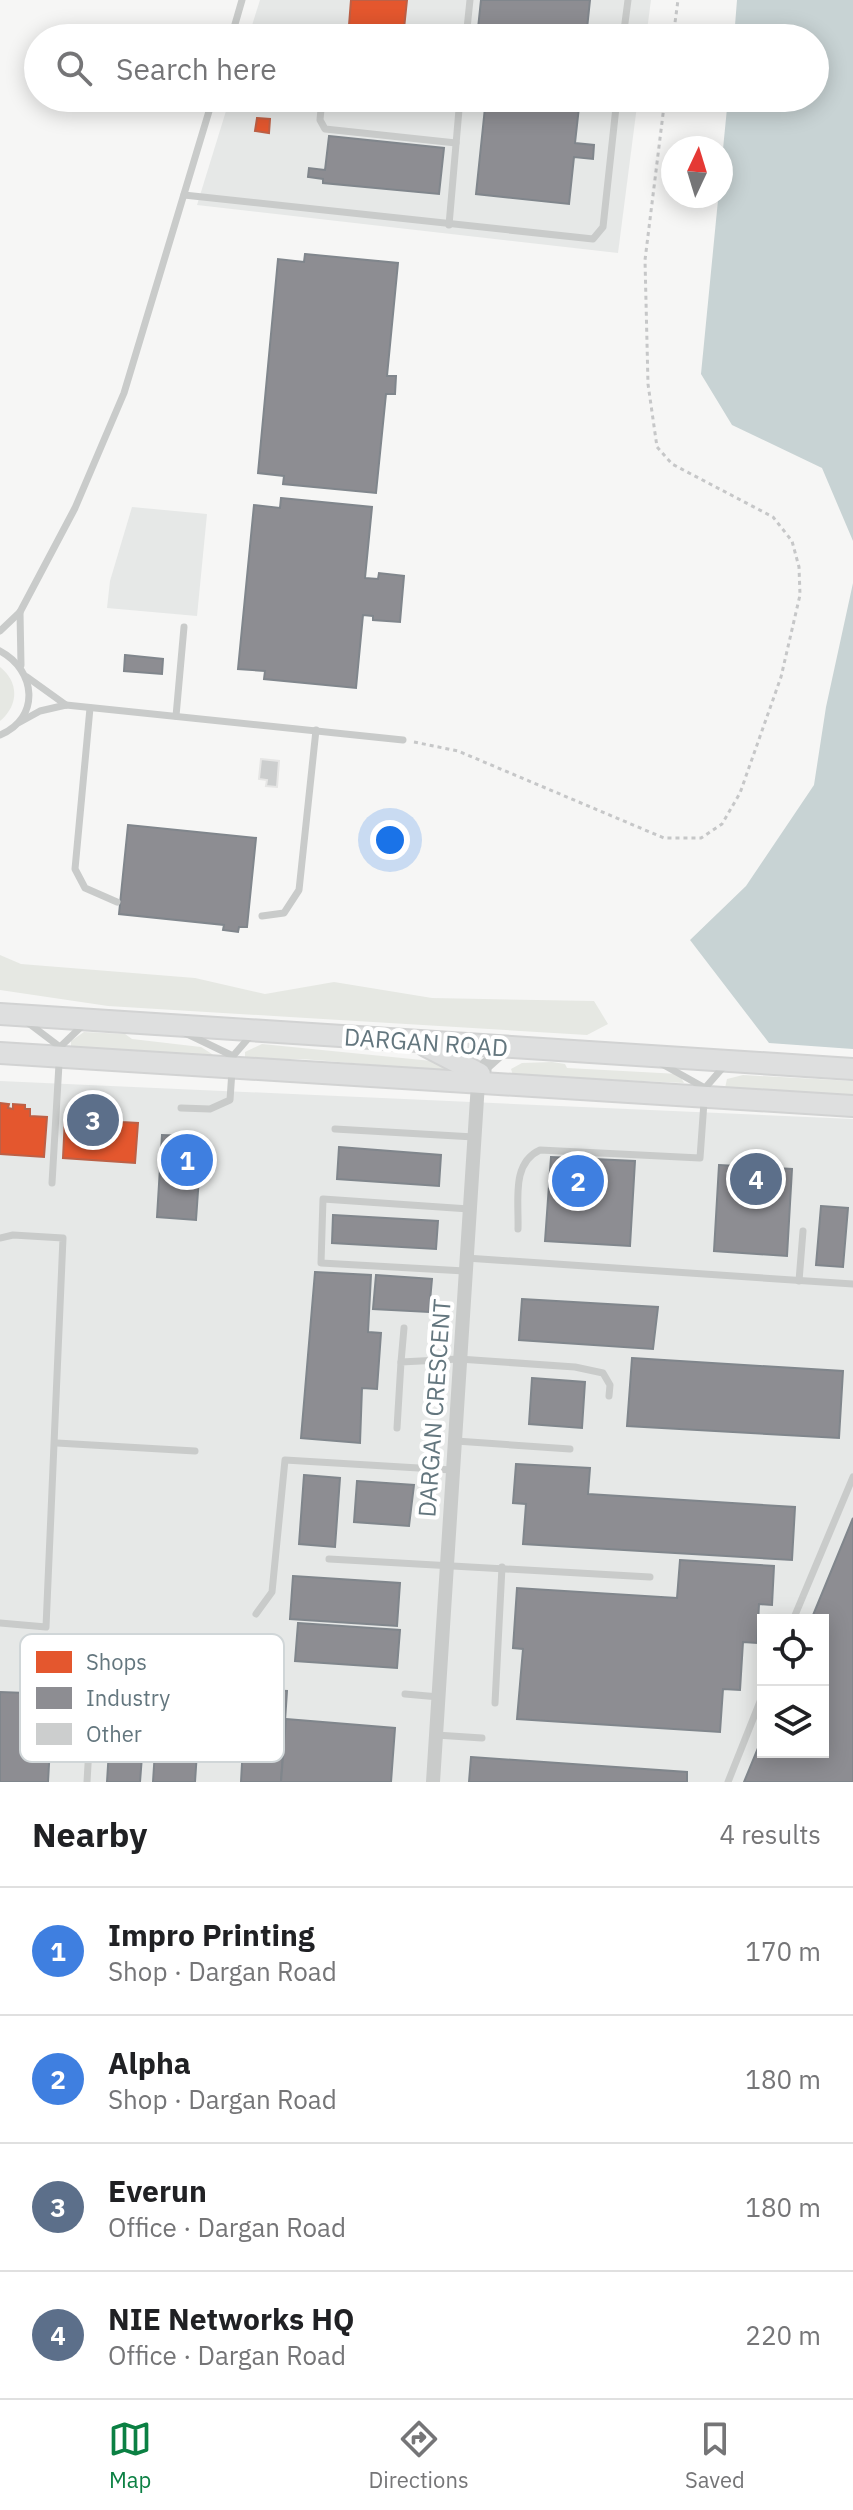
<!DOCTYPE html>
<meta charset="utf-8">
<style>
:root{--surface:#fff;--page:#f2f2f2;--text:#202124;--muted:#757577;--line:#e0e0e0;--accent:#0b8043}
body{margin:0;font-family:"IBM Plex Sans",sans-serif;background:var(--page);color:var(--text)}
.controls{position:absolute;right:24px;bottom:24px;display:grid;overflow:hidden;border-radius:0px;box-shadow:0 4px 20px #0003}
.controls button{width:72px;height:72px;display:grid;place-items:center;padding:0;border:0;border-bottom:2px solid var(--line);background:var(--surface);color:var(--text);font:40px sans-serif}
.compass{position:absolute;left:661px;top:136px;width:72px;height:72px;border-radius:50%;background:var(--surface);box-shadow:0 4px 20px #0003;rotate:4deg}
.you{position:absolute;left:390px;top:840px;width:28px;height:28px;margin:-20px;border:6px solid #fff;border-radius:50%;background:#1a73e8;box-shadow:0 0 0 12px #1a73e833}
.badge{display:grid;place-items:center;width:52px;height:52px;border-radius:50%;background:var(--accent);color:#fff;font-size:26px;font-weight:700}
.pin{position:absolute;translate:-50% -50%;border:4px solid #fff;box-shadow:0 2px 8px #0006}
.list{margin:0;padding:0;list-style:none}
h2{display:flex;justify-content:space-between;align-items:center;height:104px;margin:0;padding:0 32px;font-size:34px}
h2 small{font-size:26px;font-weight:400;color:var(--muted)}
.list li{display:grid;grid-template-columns:52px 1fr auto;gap:24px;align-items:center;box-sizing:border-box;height:128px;padding:0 32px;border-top:2px solid var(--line)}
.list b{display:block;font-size:30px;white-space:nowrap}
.list p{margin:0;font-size:26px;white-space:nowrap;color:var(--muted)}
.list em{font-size:26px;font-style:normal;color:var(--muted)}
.icon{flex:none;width:44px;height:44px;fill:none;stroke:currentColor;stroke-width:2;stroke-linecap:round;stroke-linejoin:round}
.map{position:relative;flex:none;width:853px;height:1782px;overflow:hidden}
.search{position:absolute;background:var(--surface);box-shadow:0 4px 20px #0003;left:24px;right:24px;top:24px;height:88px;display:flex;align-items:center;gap:20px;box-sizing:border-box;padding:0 28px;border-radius:44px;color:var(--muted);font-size:30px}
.sheet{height:616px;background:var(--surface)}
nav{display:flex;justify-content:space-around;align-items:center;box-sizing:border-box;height:112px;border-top:2px solid var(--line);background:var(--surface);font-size:22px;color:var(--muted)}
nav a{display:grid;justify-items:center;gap:4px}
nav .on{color:var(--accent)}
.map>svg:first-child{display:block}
.built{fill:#e6e8e7;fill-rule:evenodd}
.green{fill:#e6e8e3}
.water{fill:#c8d3d4}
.shops{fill:#e4572e;stroke:#bd6046;stroke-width:2}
.industry{fill:#8d8d92;stroke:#80868c;stroke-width:2}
.building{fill:#cccece;stroke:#e6e6e5;stroke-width:2}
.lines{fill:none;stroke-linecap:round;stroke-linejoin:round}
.secondary-casing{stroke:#d2d3d3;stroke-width:24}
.path{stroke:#c6c7c8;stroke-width:3;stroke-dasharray:4 4;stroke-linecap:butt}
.lane{stroke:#c9cbca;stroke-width:7}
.street{stroke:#c9cbca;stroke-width:14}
.secondary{stroke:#dedfdf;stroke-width:20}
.labels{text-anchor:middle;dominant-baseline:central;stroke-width:8;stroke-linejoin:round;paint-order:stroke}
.street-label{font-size:24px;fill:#63767e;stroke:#fff}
.key{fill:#fff;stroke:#d0d6d8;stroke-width:2}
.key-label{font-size:22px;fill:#63767e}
</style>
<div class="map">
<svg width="853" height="1782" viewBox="0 0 853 1782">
<rect width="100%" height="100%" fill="#f6f6f5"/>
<g class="built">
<polygon points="260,0 651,0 646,38 248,38"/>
<polygon points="230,98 638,98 618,253 197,205"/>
<polygon points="132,507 207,514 197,616 107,608 110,581"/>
<path d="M 0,1081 L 853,1119 L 853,1782 L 0,1782 ZM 763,1620 L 823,1620 L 823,1752 L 763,1752 Z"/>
</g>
<g class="green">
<path d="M 0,667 C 19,682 19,705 0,721 Z"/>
<polygon points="0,955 21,964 195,978 265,994 334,982 432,998 594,1001 608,1024 587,1035 108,1006 0,990"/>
<polygon points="84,1032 125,1034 132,1039 201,1047 215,1056 71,1047 71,1041"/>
<polygon points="262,1044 442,1062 448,1064 449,1071 302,1059 245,1059 245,1052"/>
<polygon points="552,1062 565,1064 567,1068 679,1074 684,1083 513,1075 511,1069 522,1063"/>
<polygon points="743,1075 853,1081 853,1095 725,1088 727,1079"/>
</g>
<g class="water">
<polygon points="737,0 853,0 853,541 822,468 732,425 701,374 728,98 815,98 815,38 734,38"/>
<polygon points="853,583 853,1049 769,1043 690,940 746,886 814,785 826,707"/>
</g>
<g class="shops">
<polygon points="351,0 407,0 403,38 348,38"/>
<polygon points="342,98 398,98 397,107 342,102"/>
<polygon points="257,118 270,119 269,133 255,131"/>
<polygon points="0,1103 9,1104 8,1108 13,1109 13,1104 25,1105 25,1109 30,1109 30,1116 47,1117 44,1157 0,1154"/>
<polygon points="89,1108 105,1113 105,1109 117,1110 121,1122 138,1123 135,1163 63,1158 65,1118 82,1119"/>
</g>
<g class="industry">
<polygon points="481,0 590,0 586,38 477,38"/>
<polygon points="486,98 580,98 575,143 594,145 593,159 574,157 569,204 476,194"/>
<polygon points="329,136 444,148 439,194 323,183 323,179 308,177 309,168 325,170"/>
<polygon points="305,254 398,263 387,376 396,376 395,394 386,394 376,493 283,484 284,476 258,473 278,259 304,262"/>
<polygon points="281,498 372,507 365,578 378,579 379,573 404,576 400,622 373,620 373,616 363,615 356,688 264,679 265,671 238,669 254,505 280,508"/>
<polygon points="125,655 163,659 162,674 124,671"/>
<polygon points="128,825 256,838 247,927 239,927 238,932 223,930 224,925 119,914"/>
<polygon points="162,1135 186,1136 185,1147 201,1148 196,1220 157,1217"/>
<polygon points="339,1147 441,1155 439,1186 337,1179"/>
<polygon points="551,1157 635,1161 630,1246 545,1241"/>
<polygon points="719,1165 792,1169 787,1256 714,1251"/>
<polygon points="821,1206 848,1208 843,1267 816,1265"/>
<polygon points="333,1215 438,1221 436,1249 332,1243"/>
<polygon points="315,1272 371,1275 368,1332 381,1333 377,1389 362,1388 360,1443 301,1438"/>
<polygon points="376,1275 432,1279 429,1312 373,1309"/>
<polygon points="522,1299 658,1307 653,1349 519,1340"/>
<polygon points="632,1358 843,1371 839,1438 627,1426"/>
<polygon points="532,1378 585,1382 582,1428 529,1424"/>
<polygon points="516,1464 590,1468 588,1494 795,1507 792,1560 523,1544 526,1504 513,1503"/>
<polygon points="304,1475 340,1478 335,1547 299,1544"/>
<polygon points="357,1481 414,1485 409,1526 354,1522"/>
<polygon points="853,1518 853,1782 744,1782 763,1736 763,1752 823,1752 823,1620 811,1620"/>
<polygon points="680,1560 774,1566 772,1605 759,1604 757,1643 743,1642 740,1690 723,1689 720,1732 517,1719 523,1649 513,1648 517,1588 677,1598"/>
<polygon points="293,1576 400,1583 397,1626 290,1619"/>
<polygon points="298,1623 400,1630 397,1668 295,1661"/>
<polygon points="246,1689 287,1691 281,1782 241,1782"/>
<polygon points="0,1692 53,1694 48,1782 0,1782"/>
<polygon points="112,1702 146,1704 140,1782 107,1782"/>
<polygon points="158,1704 200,1707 195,1782 153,1782"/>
<polygon points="286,1719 395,1728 391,1782 281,1782"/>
<polygon points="471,1757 687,1772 687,1782 469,1782"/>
</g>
<polygon class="building" points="261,759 279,761 277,787 266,786 267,780 259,779"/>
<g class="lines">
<g class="secondary-casing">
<g id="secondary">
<polyline points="0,1014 853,1069"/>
<polyline points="426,1046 480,1074"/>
<polyline points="0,1053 853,1106"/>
</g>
</g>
<g class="path">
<polyline points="673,38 678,0"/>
<polyline points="414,742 458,751 664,838 701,838 722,824 740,793 781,677 800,595 799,567 792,541 773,517 672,464 657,447 648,384 645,260 665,98"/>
</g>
<g class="lane">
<polyline points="231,38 242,0"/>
<polyline points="466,38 470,0"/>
<polyline points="623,38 628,0"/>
<polyline points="322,98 320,120 325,129 456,143"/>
<polyline points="184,195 593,239 603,227 617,98"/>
<polyline points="449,225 460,98"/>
<polyline points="20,612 21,665"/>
<polyline points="0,631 20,612 75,508 124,393 213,98"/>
<path d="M 0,651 C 36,670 41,718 0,735"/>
<polyline points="27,677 66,705"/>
<polyline points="90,708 75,869 85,888 117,902"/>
<polyline points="176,716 184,627"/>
<polyline points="20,722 40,711 66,705 403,740"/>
<polyline points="262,916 284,913 299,890 316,730"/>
<polyline points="27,1022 60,1047"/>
<polyline points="181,1031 233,1056"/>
<polyline points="662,1064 705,1088"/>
<polyline points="181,1108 210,1109 230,1100 233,1056 252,1034"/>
<polyline points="335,1129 474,1137"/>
<polyline points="52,1183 60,1047 84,1024"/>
<path d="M 518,1229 C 519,1201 511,1163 540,1150 L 700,1158 L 705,1088 L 726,1064"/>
<polyline points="0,1238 13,1235 63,1238 46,1627 0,1623"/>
<polyline points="466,1258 853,1284"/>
<polyline points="465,1271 321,1263 323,1199 469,1209"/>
<polyline points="799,1281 803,1231"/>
<polyline points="401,1362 404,1328"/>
<polyline points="397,1428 401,1362 459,1359 575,1367 603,1373 610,1385 609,1396"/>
<polyline points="456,1441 570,1449"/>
<polyline points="57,1443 195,1451"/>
<polyline points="329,1559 650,1577"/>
<polyline points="256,1614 272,1592 285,1460 452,1470"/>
<polyline points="793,1620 853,1477"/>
<polyline points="405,1694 439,1697"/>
<polyline points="495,1703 502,1567"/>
<polyline points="436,1735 482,1738"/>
<polyline points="87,1782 91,1713"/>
<polyline points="728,1782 763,1694"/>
</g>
<polyline class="street" points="433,1782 478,1083 486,1065 505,1048"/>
<use href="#secondary" class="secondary"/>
</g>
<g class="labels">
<g class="street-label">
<text transform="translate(426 1042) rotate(4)">DARGAN ROAD</text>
<text transform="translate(434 1408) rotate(-86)">DARGAN CRESCENT</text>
</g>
</g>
<rect x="20" y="1634" width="264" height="128" rx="12" class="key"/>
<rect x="36" y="1651" width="36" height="22" fill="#e4572e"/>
<rect x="36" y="1687" width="36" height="22" fill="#8d8d92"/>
<rect x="36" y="1723" width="36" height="22" fill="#cccece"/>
<g class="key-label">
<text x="86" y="1670">Shops</text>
<text x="86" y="1706">Industry</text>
<text x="86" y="1742">Other</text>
</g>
</svg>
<div class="controls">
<button><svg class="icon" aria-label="locate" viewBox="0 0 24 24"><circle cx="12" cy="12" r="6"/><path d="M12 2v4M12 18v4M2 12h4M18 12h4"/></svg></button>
<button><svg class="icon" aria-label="layers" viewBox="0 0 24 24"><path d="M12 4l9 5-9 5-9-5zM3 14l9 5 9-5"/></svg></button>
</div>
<svg class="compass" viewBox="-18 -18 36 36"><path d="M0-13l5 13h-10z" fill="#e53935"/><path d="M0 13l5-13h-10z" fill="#757577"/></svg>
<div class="you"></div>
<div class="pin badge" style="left:187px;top:1160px;background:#3f7fe0">1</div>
<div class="pin badge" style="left:578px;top:1181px;background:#3f7fe0">2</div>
<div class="pin badge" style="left:93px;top:1120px;background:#5c6f8a">3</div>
<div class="pin badge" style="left:756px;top:1179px;background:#5c6f8a">4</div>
<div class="search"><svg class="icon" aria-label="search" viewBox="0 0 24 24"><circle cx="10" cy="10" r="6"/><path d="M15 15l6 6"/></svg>Search here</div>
</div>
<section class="sheet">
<h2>Nearby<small>4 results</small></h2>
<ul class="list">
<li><span class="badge" style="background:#3f7fe0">1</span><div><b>Impro Printing</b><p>Shop · Dargan Road</p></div><em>170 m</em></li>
<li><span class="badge" style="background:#3f7fe0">2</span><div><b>Alpha</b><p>Shop · Dargan Road</p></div><em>180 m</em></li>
<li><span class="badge" style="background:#5c6f8a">3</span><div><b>Everun</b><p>Office · Dargan Road</p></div><em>180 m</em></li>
<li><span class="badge" style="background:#5c6f8a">4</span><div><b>NIE Networks HQ</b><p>Office · Dargan Road</p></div><em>220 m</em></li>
</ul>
</section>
<nav>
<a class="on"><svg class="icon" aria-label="map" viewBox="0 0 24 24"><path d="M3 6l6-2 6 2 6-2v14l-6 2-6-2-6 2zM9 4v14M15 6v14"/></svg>Map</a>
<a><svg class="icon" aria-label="directions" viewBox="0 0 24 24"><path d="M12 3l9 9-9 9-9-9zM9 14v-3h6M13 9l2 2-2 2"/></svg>Directions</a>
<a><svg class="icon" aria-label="saved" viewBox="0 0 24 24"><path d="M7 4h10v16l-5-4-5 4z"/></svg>Saved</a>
</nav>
